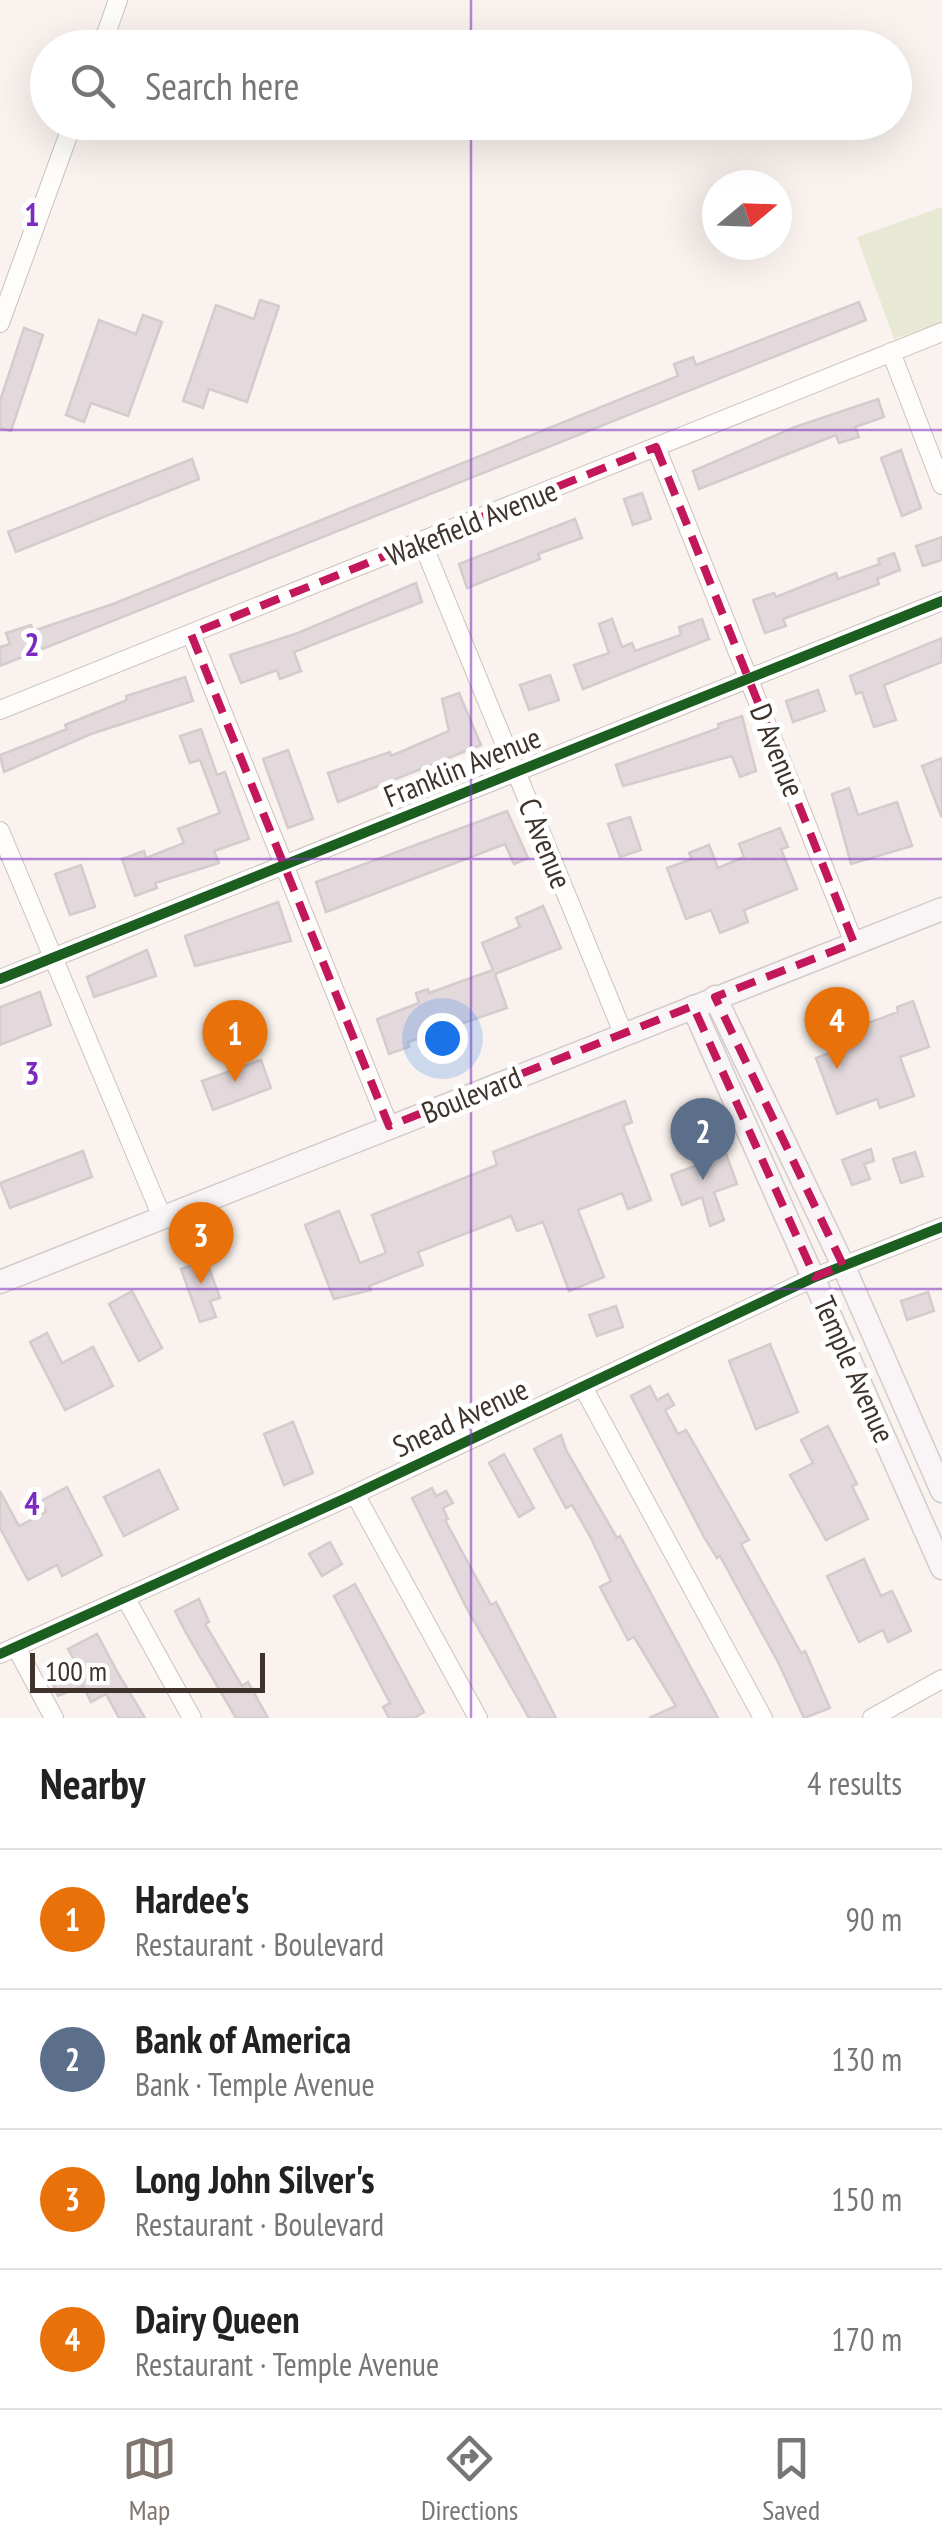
<!DOCTYPE html>
<meta charset="utf-8">
<style>
:root{--surface:#fff;--page:#f6f6f6;--text:#222;--muted:#767676;--line:#e0e0e0;--accent:#80766f}
body{margin:0;font-family:"PT Sans Narrow",sans-serif;background:var(--page);color:var(--text)}
.compass{position:absolute;left:702px;top:170px;width:90px;height:90px;border-radius:50%;background:var(--surface);box-shadow:0 10px 40px #0002;rotate:71deg}
.scale{position:absolute;left:30px;bottom:25px;width:235px;box-sizing:border-box;padding-left:10px;border:5px solid #3f332b;border-top:0;font-size:28px;line-height:35px;white-space:nowrap;color:#3f332b;-webkit-text-stroke:8px #fff;paint-order:stroke}
.you{position:absolute;left:442px;top:1038px;width:35px;height:35px;margin:-25px;border:8px solid #fff;border-radius:50%;background:#1a73e8;box-shadow:0 0 0 15px #1a73e833}
.badge{display:grid;place-items:center;width:65px;height:65px;border-radius:50%;background:var(--accent);color:#fff;font-size:32px;font-weight:700}
.pin{position:absolute;translate:-50% -82px;filter:drop-shadow(0 2px 5px #0008)}
.pin::after{content:'';position:absolute;top:52px;width:35px;height:30px;background:inherit;clip-path:polygon(0 0,100% 0,50% 100%)}
.list{margin:0;padding:0;list-style:none}
h2{display:flex;justify-content:space-between;align-items:center;height:130px;margin:0;padding:0 40px;font-size:42px}
h2 small{font-size:32px;font-weight:400;color:var(--muted)}
.list li{display:grid;grid-template-columns:65px 1fr auto;gap:30px;align-items:center;box-sizing:border-box;height:140px;padding:0 40px;border-top:2px solid var(--line)}
.list b{display:block;font-size:38px;white-space:nowrap}
.list p{margin:0;font-size:32px;white-space:nowrap;color:var(--muted)}
.list em{font-size:32px;font-style:normal;color:var(--muted)}
.icon{flex:none;width:55px;height:55px;fill:none;stroke:currentColor;stroke-width:2;stroke-linecap:round;stroke-linejoin:round}
.map{position:relative;flex:none;width:942px;height:1718px;overflow:hidden}
.search{position:absolute;background:var(--surface);box-shadow:0 10px 40px #0002;left:30px;right:30px;top:30px;height:110px;display:flex;align-items:center;gap:25px;box-sizing:border-box;padding:0 35px;border-radius:55px;color:var(--muted);font-size:38px}
.sheet{height:690px;background:var(--surface)}
nav{display:flex;justify-content:space-around;align-items:center;box-sizing:border-box;height:140px;border-top:2px solid var(--line);background:var(--surface);font-size:28px;color:var(--muted)}
nav a{display:grid;justify-items:center;gap:5px}
nav .on{color:var(--accent)}
.map>svg:first-child{display:block}
.green{fill:#e7e9d5}
.building{fill:#e3d9dc;stroke:#d4cbcd;stroke-width:2.5}
.lines{fill:none;stroke-linecap:round;stroke-linejoin:round}
.minor-casing{stroke:#cbc2bd;stroke-width:20}
.major-casing{stroke:#d2cdca;stroke-width:25}
.minor{stroke:#fefdfc;stroke-width:18}
.major{stroke:#f9f4f6;stroke-width:22}
.cycleway-casing{stroke:#fff;stroke-width:16}
.cycleway{stroke:#1b5e20;stroke-width:10}
.marked{fill:none;stroke:#c2185b;stroke-width:8;stroke-dasharray:20 12;stroke-linejoin:round}
.grid{fill:none;stroke:#7b2cbf;stroke-width:2.5;stroke-opacity:0.55}
.labels{text-anchor:middle;dominant-baseline:central;stroke-width:10;stroke-linejoin:round;paint-order:stroke}
.street-label{font-size:30px;fill:#3f332b;stroke:#fff}
.grid-label{font-size:32px;text-anchor:middle;font-weight:bold;fill:#7b2cbf;stroke:#fff;stroke-width:10;stroke-linejoin:round;paint-order:stroke}
</style>
<div class="map">
<svg width="942" height="1718" viewBox="0 0 942 1718">
<rect width="100%" height="100%" fill="#f9f2ee"/>
<polygon class="green" points="942,207 942,322 894,339 857,237"/>
<g class="building">
<polygon points="260,300 279,306 247,402 209,389 203,408 183,401 216,305 254,319"/>
<polygon points="859,302 866,320 0,666 0,647 10,644 6,633 31,625 33,631 113,604 678,376 674,364 693,357 696,365"/>
<polygon points="143,315 162,322 128,416 91,403 84,422 66,415 99,320 136,334"/>
<polygon points="24,328 43,335 11,431 0,428 0,401"/>
<polygon points="878,399 884,417 855,427 859,437 839,443 836,435 699,489 693,471 795,427"/>
<polygon points="901,450 921,508 902,516 881,458"/>
<polygon points="192,459 199,479 16,552 8,532"/>
<polygon points="642,493 651,519 633,525 624,499"/>
<polygon points="575,519 582,538 538,554 540,559 467,588 459,564"/>
<polygon points="942,537 942,560 923,566 916,546"/>
<polygon points="894,553 900,570 877,579 879,584 783,619 786,626 765,633 753,600 774,593 776,597 836,573 838,579 880,564 878,559"/>
<polygon points="416,583 422,602 294,652 301,671 280,679 277,670 241,683 230,655 298,633"/>
<polygon points="612,619 622,647 632,643 635,651 681,635 679,627 702,619 709,639 583,689 574,665 609,653 599,624"/>
<polygon points="942,638 942,662 884,685 896,720 874,727 862,692 856,694 850,676"/>
<polygon points="550,675 559,700 529,710 520,685"/>
<polygon points="185,677 193,701 91,734 4,772 0,755 67,729 65,725 127,700 126,696"/>
<polygon points="818,690 825,711 793,722 786,701"/>
<polygon points="459,693 481,745 338,802 328,773 390,752 391,756 449,731 442,699"/>
<polygon points="742,716 756,771 740,777 732,756 623,786 616,765 719,728 718,724"/>
<polygon points="201,729 217,775 225,772 249,839 214,851 219,863 155,883 157,888 135,896 122,859 144,851 146,858 184,843 178,829 220,813 200,760 190,763 180,736"/>
<polygon points="288,750 313,819 288,828 263,759"/>
<polygon points="942,758 942,816 941,816 922,766"/>
<polygon points="849,788 858,815 897,802 912,846 851,864 832,794"/>
<polygon points="507,811 528,858 514,864 505,844 326,912 316,882"/>
<polygon points="630,817 641,850 620,857 608,824"/>
<polygon points="780,828 788,847 781,849 797,889 744,910 748,922 720,933 711,910 686,919 667,868 692,859 689,853 709,845 718,868 744,857 739,844"/>
<polygon points="81,865 95,907 70,915 55,874"/>
<polygon points="278,902 291,941 195,966 185,936"/>
<polygon points="543,906 561,948 495,974 507,1008 408,1042 409,1047 389,1054 377,1019 419,1003 416,993 428,989 429,993 493,970 482,943 520,927 516,918"/>
<polygon points="147,950 156,976 94,997 87,977"/>
<polygon points="40,992 51,1025 0,1045 0,1007"/>
<polygon points="913,1001 929,1047 900,1057 914,1096 880,1108 877,1099 837,1114 816,1058 854,1044 849,1030 898,1012 897,1007"/>
<polygon points="261,1060 271,1088 213,1110 202,1081"/>
<polygon points="625,1101 632,1122 623,1126 651,1200 628,1209 622,1193 578,1210 604,1277 569,1291 543,1222 517,1231 511,1216 418,1252 423,1265 369,1286 371,1290 334,1299 305,1225 339,1211 360,1263 386,1253 372,1215 497,1165 493,1152"/>
<polygon points="871,1149 874,1161 864,1164 870,1179 852,1185 842,1160"/>
<polygon points="83,1151 92,1177 10,1208 0,1183"/>
<polygon points="915,1152 923,1176 901,1183 893,1159"/>
<polygon points="726,1154 737,1184 714,1192 724,1220 710,1226 702,1197 682,1205 671,1175"/>
<polygon points="206,1260 220,1298 210,1301 216,1317 200,1322 181,1269"/>
<polygon points="132,1291 162,1348 139,1361 109,1304"/>
<polygon points="928,1292 934,1311 907,1320 901,1301"/>
<polygon points="616,1306 623,1327 597,1336 589,1315"/>
<polygon points="47,1333 62,1363 93,1347 113,1386 65,1410 30,1342"/>
<polygon points="770,1344 798,1412 756,1429 729,1361"/>
<polygon points="650,1386 657,1400 668,1394 674,1405 665,1410 678,1434 686,1430 749,1540 741,1544 801,1653 805,1651 830,1708 804,1718 779,1664 720,1556 717,1558 704,1537 631,1396"/>
<polygon points="293,1422 313,1473 284,1485 264,1434"/>
<polygon points="828,1426 857,1484 852,1486 868,1519 826,1540 790,1475 813,1463 801,1440"/>
<polygon points="561,1435 566,1450 617,1538 620,1536 718,1718 649,1718 676,1706 634,1637 628,1640 600,1587 611,1581 591,1538 572,1505 566,1508 534,1449"/>
<polygon points="504,1454 534,1508 519,1517 489,1463"/>
<polygon points="159,1470 178,1509 124,1536 104,1497"/>
<polygon points="67,1487 102,1555 62,1576 57,1565 28,1580 0,1528 0,1491 19,1526 46,1512 41,1501"/>
<polygon points="432,1488 436,1496 446,1491 453,1503 443,1508 448,1519 445,1520 491,1605 496,1602 556,1718 529,1718 466,1607 412,1498"/>
<polygon points="330,1542 342,1564 322,1576 309,1554"/>
<polygon points="864,1559 881,1596 892,1591 911,1631 888,1642 883,1630 859,1642 827,1576"/>
<polygon points="355,1584 424,1712 414,1718 389,1718 383,1707 390,1703 334,1596"/>
<polygon points="199,1599 209,1622 205,1624 242,1686 248,1682 268,1718 236,1718 186,1633 175,1611"/>
<polygon points="97,1634 119,1675 145,1718 119,1718 106,1694 91,1702 83,1686 58,1696 52,1682 80,1670 68,1649"/>
</g>
<g class="lines">
<g class="minor-casing">
<g id="minor">
<polyline points="101,48 118,0"/>
<polyline points="0,323 73,122"/>
<polyline points="891,352 942,485"/>
<polyline points="656,447 854,943"/>
<polyline points="422,542 623,1033"/>
<polyline points="191,634 389,1126"/>
<polyline points="0,710 942,332"/>
<polyline points="0,831 162,1217"/>
<polyline points="0,979 942,601"/>
<polyline points="583,1387 763,1718"/>
<polyline points="355,1494 478,1718"/>
<polyline points="125,1597 192,1718"/>
<polyline points="16,1647 54,1718"/>
<polyline points="0,1654 355,1494 815,1277 942,1227"/>
<polyline points="872,1718 942,1679"/>
</g>
</g>
<g class="major-casing">
<g id="major">
<polyline points="715,997 843,1265 942,1491"/>
<polyline points="693,1007 942,1568"/>
<polyline points="0,1282 942,909"/>
</g>
</g>
<use href="#minor" class="minor"/>
<use href="#major" class="major"/>
<g class="cycleway-casing">
<g id="cycleway">
<polyline points="0,979 942,601"/>
<polyline points="0,1654 355,1494 815,1277 942,1227"/>
</g>
</g>
<use href="#cycleway" class="cycleway"/>
</g>
<path class="marked" d="M 656,447 L 854,943 L 715,997 L 843,1265 L 815,1277 L 693,1006 L 389,1126 L 191,634 Z"/>
<path class="grid" d="M 471,0 L 471,48M 471,122 L 471,1718M 0,430 L 942,430M 0,859 L 942,859M 0,1289 L 942,1289"/>
<g class="labels">
<g class="street-label">
<text transform="translate(471 522) rotate(-22)">Wakefield Avenue</text>
<text transform="translate(778 750) rotate(68)">D Avenue</text>
<text transform="translate(462 766) rotate(-22)">Franklin Avenue</text>
<text transform="translate(546 843) rotate(68)">C Avenue</text>
<text transform="translate(471 1094) rotate(-22)">Boulevard</text>
<text transform="translate(855 1369) rotate(66)">Temple Avenue</text>
<text transform="translate(460 1417) rotate(-25)">Snead Avenue</text>
</g>
</g>
<g class="grid-label">
<text x="32" y="226">1</text>
<text x="32" y="656">2</text>
<text x="32" y="1085">3</text>
<text x="32" y="1515">4</text>
</g>
</svg>
<svg class="compass" viewBox="-18 -18 36 36"><path d="M0-13l5 13h-10z" fill="#e53935"/><path d="M0 13l5-13h-10z" fill="#767676"/></svg>
<div class="scale">100 m</div>
<div class="you"></div>
<div class="pin badge" style="left:235px;top:1082px;background:#e8710a">1</div>
<div class="pin badge" style="left:703px;top:1180px;background:#5c6f8a">2</div>
<div class="pin badge" style="left:201px;top:1284px;background:#e8710a">3</div>
<div class="pin badge" style="left:837px;top:1069px;background:#e8710a">4</div>
<div class="search"><svg class="icon" aria-label="search" viewBox="0 0 24 24"><circle cx="10" cy="10" r="6"/><path d="M15 15l6 6"/></svg>Search here</div>
</div>
<section class="sheet">
<h2>Nearby<small>4 results</small></h2>
<ul class="list">
<li><span class="badge" style="background:#e8710a">1</span><div><b>Hardee's</b><p>Restaurant · Boulevard</p></div><em>90 m</em></li>
<li><span class="badge" style="background:#5c6f8a">2</span><div><b>Bank of America</b><p>Bank · Temple Avenue</p></div><em>130 m</em></li>
<li><span class="badge" style="background:#e8710a">3</span><div><b>Long John Silver's</b><p>Restaurant · Boulevard</p></div><em>150 m</em></li>
<li><span class="badge" style="background:#e8710a">4</span><div><b>Dairy Queen</b><p>Restaurant · Temple Avenue</p></div><em>170 m</em></li>
</ul>
</section>
<nav>
<a class="on"><svg class="icon" aria-label="map" viewBox="0 0 24 24"><path d="M3 6l6-2 6 2 6-2v14l-6 2-6-2-6 2zM9 4v14M15 6v14"/></svg>Map</a>
<a><svg class="icon" aria-label="directions" viewBox="0 0 24 24"><path d="M12 3l9 9-9 9-9-9zM9 14v-3h6M13 9l2 2-2 2"/></svg>Directions</a>
<a><svg class="icon" aria-label="saved" viewBox="0 0 24 24"><path d="M7 4h10v16l-5-4-5 4z"/></svg>Saved</a>
</nav>
